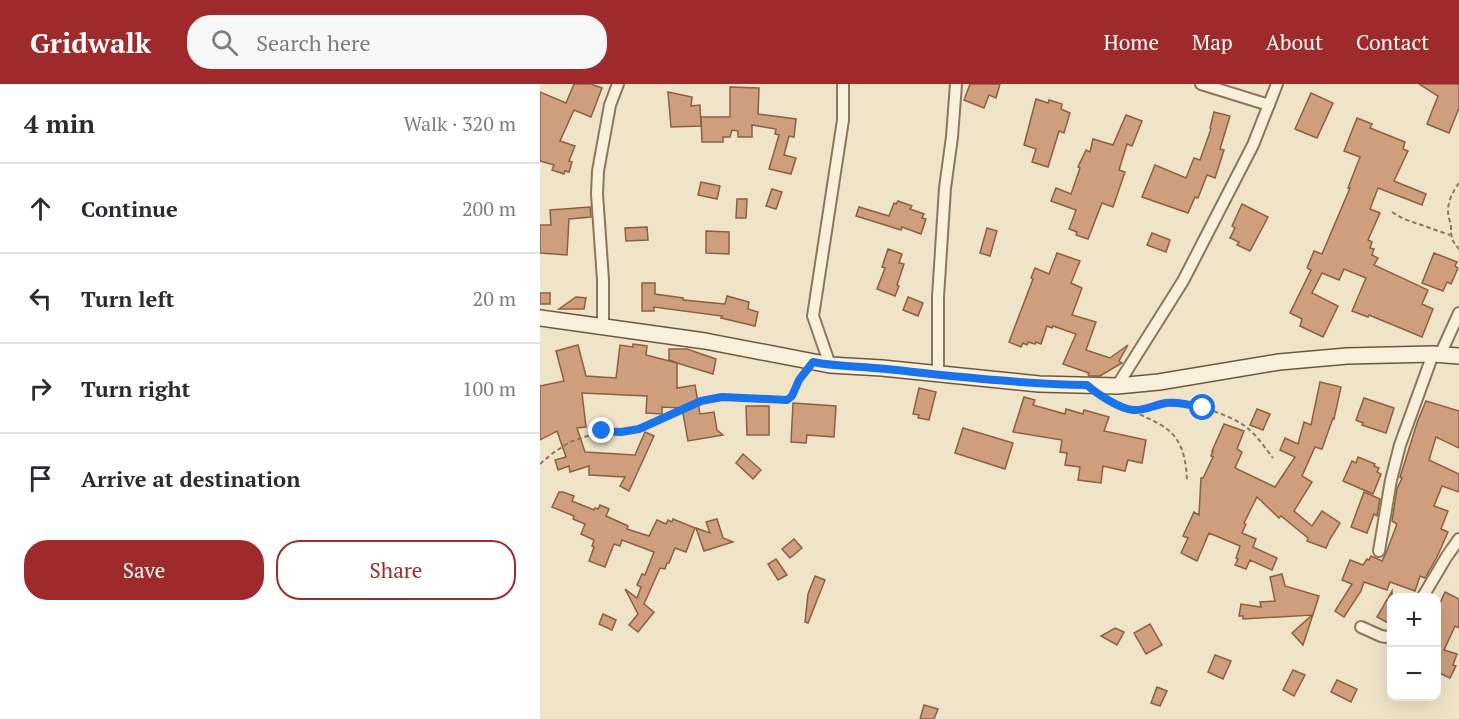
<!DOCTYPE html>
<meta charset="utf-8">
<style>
:root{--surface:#fff;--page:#f7f7f7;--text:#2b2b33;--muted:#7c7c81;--line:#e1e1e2;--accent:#9e2a2b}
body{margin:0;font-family:"PT Serif",serif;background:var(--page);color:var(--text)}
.controls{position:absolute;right:18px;bottom:18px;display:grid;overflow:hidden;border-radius:12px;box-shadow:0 6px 24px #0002}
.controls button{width:54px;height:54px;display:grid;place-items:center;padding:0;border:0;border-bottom:2px solid var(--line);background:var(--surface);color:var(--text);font:30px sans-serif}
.stop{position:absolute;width:18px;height:18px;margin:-14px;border:4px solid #1a73e8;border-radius:50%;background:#fff}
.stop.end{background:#1a73e8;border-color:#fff;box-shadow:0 2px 6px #0008}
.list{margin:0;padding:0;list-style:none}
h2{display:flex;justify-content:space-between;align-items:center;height:78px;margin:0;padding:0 24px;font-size:26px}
h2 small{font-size:20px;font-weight:400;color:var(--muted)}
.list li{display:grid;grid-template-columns:39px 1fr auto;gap:18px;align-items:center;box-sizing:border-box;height:90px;padding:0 24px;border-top:2px solid var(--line)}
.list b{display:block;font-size:22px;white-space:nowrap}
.list em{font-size:20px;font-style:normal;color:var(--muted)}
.actions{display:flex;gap:12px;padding:18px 24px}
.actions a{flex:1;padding:14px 0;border:2px solid var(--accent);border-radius:24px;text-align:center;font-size:21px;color:var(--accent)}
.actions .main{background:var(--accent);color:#fff}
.icon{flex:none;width:33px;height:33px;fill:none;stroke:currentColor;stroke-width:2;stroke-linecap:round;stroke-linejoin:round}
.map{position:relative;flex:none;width:919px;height:635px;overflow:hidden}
header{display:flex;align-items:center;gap:36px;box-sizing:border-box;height:84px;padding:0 30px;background:var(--accent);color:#fff}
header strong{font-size:28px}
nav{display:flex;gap:33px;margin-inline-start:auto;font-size:21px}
.search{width:420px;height:54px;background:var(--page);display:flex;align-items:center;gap:15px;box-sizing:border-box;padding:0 21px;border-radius:24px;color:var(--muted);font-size:22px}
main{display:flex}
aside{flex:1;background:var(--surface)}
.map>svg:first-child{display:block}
.building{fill:#cf9f7d;stroke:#8d5f41;stroke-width:1.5}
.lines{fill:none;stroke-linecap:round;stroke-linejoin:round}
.street-casing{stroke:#8d765c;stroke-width:14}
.secondary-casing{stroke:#6f573f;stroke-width:18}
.path{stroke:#8d765c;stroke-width:2;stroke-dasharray:4.5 3;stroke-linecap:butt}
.street{stroke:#faf1dc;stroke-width:10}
.secondary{stroke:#faf1dc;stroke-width:15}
.route{stroke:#1a73e8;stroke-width:8}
</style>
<header>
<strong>Gridwalk</strong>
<div class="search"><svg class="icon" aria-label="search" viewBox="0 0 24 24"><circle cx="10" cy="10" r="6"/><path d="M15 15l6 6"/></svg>Search here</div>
<nav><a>Home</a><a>Map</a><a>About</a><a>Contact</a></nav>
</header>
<main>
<aside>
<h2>4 min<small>Walk · 320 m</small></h2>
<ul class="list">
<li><svg class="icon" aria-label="ahead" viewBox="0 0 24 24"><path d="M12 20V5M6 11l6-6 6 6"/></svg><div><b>Continue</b></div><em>200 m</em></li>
<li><svg class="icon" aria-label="left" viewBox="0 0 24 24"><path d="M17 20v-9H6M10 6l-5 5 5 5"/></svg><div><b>Turn left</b></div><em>20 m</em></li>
<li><svg class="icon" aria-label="right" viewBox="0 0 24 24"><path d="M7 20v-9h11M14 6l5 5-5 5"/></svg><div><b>Turn right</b></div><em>100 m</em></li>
<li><svg class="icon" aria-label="arrive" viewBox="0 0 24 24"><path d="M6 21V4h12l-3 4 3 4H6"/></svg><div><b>Arrive at destination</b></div></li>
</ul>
<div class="actions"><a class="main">Save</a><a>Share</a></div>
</aside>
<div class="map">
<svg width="919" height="635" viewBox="0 0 919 635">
<rect width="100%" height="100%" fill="#f0e4c8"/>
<g class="building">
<polygon points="34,0 51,0 62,4 51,33 34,26 20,57 35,62 29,77 32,78 29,88 25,87 24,90 12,86 14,81 0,77 0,8 26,19"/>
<polygon points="430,0 460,0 456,14 449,11 444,24 424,16"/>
<polygon points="879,0 919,0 919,24 909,49 887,40 898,12"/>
<polygon points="190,3 219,4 218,30 256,35 254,53 249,52 244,71 256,74 251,90 229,85 239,51 235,50 236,45 212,41 212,53 198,53 198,47 192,46 190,53 183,53 183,58 162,58 161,33 190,33"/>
<polygon points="128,8 152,13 151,22 160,21 161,42 131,43"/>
<polygon points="771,9 793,19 777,54 755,45"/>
<polygon points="496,15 508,19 509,16 522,20 521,25 530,29 524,49 519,47 508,83 492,78 496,65 484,61"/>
<polygon points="674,28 690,32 680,65 684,66 675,94 667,91 658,114 655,113 648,129 602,113 615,81 646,94 654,74 660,76 671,45 670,44"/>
<polygon points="586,31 602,37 592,62 587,60 579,86 585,88 573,123 562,119 548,155 536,151 537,148 529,145 536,126 511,117 516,104 531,110 540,84 538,83 546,66 550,68 553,55 573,61"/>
<polygon points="817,34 832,40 830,44 865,58 863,65 868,67 854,97 886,110 882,121 838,104 830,125 840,129 828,156 832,158 830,164 834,165 832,171 838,174 834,181 888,206 882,220 893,225 882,253 829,231 828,233 812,227 826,194 804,185 799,196 782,189 772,209 798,222 783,253 760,242 762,235 750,229 771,186 767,184 774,167 782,170 810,104 808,104 820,73 804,67"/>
<polygon points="161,98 180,102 177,115 158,111"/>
<polygon points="232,105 242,108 236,125 226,122"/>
<polygon points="197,115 207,115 206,134 196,134"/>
<polygon points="358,117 372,122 370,125 384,130 382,134 386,135 381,150 362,143 361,146 316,132 319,123 349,132 354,119 356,120"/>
<polygon points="702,120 728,133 710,167 697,161 699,158 690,154 695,144 692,142"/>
<polygon points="50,123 51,133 29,135 27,171 0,169 0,141 11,141 10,126"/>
<polygon points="107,143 108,156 86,157 85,144"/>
<polygon points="447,144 457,147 450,172 440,169"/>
<polygon points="166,147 189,148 189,170 166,169"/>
<polygon points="612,149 630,156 626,168 607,161"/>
<polygon points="348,165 362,170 359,179 364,180 357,201 359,202 355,212 337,205 345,184 342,183"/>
<polygon points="517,169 540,177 531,199 542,204 532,231 556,238 546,266 570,274 588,261 579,277 582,279 560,292 549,292 548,290 549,289 523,280 536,250 513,242 512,244 507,242 501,260 496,258 495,260 488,258 487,261 483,259 481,263 469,258 493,195 491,194 495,184 509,190"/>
<polygon points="894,169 917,178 915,182 918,184 911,200 907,198 903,207 882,199"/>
<polygon points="102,199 115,199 115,210 143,214 143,216 185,220 187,212 209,218 208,225 218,228 215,242 181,234 182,232 114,223 114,227 102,227"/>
<rect x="0" y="209" width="10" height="11"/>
<polygon points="36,213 46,214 44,225 19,225"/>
<polygon points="368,213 383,219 378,232 363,226"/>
<polygon points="93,260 107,262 106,271 137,279 129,276 129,265 147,265 176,275 173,290 137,279 137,304 155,301 160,330 174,328 177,346 183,351 148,357 142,324 122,323 122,330 106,329 107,312 42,309 46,343 37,344 45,368 95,371 105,348 114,352 89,407 80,402 85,393 49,391 49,382 30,388 29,382 18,386 15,376 26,373 17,347 0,356 0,302 24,297 16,267 38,261 46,292 76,294 80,261 93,263"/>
<polygon points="780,298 801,303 794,335 793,334 782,365 775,363 762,392 772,398 754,427 772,442 782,427 800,439 790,455 786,464 767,457 768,454 741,432 739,434 717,413 704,439 706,440 702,449 716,455 713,463 737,474 732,486 710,476 706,485 695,481 698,475 696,474 700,462 669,449 657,477 641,469 648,454 643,452 654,428 659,431 661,394 663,394 673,373 671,372 673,367 672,367 684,340 704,347 697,365 702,368 695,384 735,403 755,373 740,366 745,354 758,360 764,338 771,341"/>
<polygon points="379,304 396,308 389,336 378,334 379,331 373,330"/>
<polygon points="484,313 495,316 493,321 525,330 526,325 543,330 544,326 569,333 564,347 606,356 602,379 588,376 585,387 563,382 561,399 538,396 540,383 525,381 527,369 520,368 522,356 473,348"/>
<polygon points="824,314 854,324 846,349 822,341 823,339 816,336"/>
<polygon points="886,317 919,327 919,364 896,353 889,376 919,390 919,408 902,402 894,422 908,427 901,445 908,448 897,473 885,494 880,492 875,507 850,498 847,506 824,498 821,507 804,533 795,527 812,500 802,496 810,476 823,481 827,475 829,476 831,472 842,477 846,469 857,440 852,437 857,405 862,394 860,393 878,336"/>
<polygon points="253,319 296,322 294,353 267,351 266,359 251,358"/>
<polygon points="206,322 229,322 229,351 207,351"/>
<polygon points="717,325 730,330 723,346 710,341"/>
<polygon points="423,344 473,359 465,385 415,369"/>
<polygon points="203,370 221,386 213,395 196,379"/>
<polygon points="818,373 835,380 834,382 839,384 837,388 841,390 833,410 803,397 812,377 816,379"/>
<polygon points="19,408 23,408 34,412 32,417 54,426 55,424 58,425 60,421 69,425 66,432 88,442 87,445 109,452 117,436 126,440 128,436 132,438 133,435 155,444 146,468 135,464 129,479 127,479 125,485 120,484 104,520 114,528 98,548 89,541 98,530 85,505 97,514 101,503 97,501 102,490 105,491 114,468 82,456 80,462 74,460 65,483 49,477 54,463 52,462 54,456 41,450 45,440 33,435 34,432 12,423"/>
<polygon points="824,408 840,415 837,432 834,430 827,449 811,443"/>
<polygon points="177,435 183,454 193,458 164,467 156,444 170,449 166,438"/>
<polygon points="254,455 262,464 250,474 242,465"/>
<polygon points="236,475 247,491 238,496 228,480"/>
<polygon points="742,490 745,502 779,512 763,561 752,549 772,531 703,535 703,532 699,532 701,520 721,523 720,518 735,517 730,493"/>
<polygon points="275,492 285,496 268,539 265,538 268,510"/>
<polygon points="852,507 852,541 837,533"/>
<polygon points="905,508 919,515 919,544 915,542 904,566 917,570 913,581 916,582 910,594 897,588 897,526"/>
<polygon points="63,530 76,536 72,546 59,540"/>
<polygon points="610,540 622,561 606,570 594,549"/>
<polygon points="575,544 584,548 577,561 561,552"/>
<polygon points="675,571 691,577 683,595 668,588"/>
<polygon points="753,586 765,591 754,612 743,606"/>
<polygon points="797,596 817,605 811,618 791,608"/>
<polygon points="617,603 627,607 620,622 611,619"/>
<polygon points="384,621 398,625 394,635 380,635"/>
</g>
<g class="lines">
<g class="street-casing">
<g id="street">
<polyline points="661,0 729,21"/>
<polyline points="63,243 63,196 57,110 58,87 70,21 78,0"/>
<polyline points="900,271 919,229"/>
<polyline points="290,281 273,232 303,36 303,0"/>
<polyline points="398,291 398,213 405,104 412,53 416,0"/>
<polyline points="577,302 643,197 713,61 737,0"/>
<polyline points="839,467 851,396 860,361 893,270"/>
<polyline points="882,514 907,472 919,455"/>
<polyline points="821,543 841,552 852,554"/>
</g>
</g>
<g class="secondary-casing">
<polyline id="secondary" points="0,234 165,257 290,281 342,284 499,300 577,302 619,298 739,278 807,272 893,270 919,272"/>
</g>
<g class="path">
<path d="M 919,99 C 913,107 908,117 908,127 C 908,132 910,137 911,142 C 911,153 911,156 919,165"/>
<polyline points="852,128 864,135 910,151"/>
<path d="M 572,317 C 596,332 601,323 625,320 C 646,316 688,330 705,342 C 716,350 725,364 733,374"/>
<path d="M 593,327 C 602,332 611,335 619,340 C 642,352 646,373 647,397"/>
<path d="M 0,380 L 13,369 L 30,358 L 62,347 L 81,348 L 99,345 L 161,317 L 182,313 L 247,316 C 256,310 257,298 263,290"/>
</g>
<use href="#street" class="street"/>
<use href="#secondary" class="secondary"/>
</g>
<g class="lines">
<path class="route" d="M 62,347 L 81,348 L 99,345 L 161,317 L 182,313 L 247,316 L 252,312 L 259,296 L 273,278 C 297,283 322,282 346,285 C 413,292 480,300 547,301 C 557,310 580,325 593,326 C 604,327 614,321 626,319 C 639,318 651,321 663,324"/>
</g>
</svg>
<div class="controls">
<button>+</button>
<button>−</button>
</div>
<div class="stop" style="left:663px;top:324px"></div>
<div class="stop end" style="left:62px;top:347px"></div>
</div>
</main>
